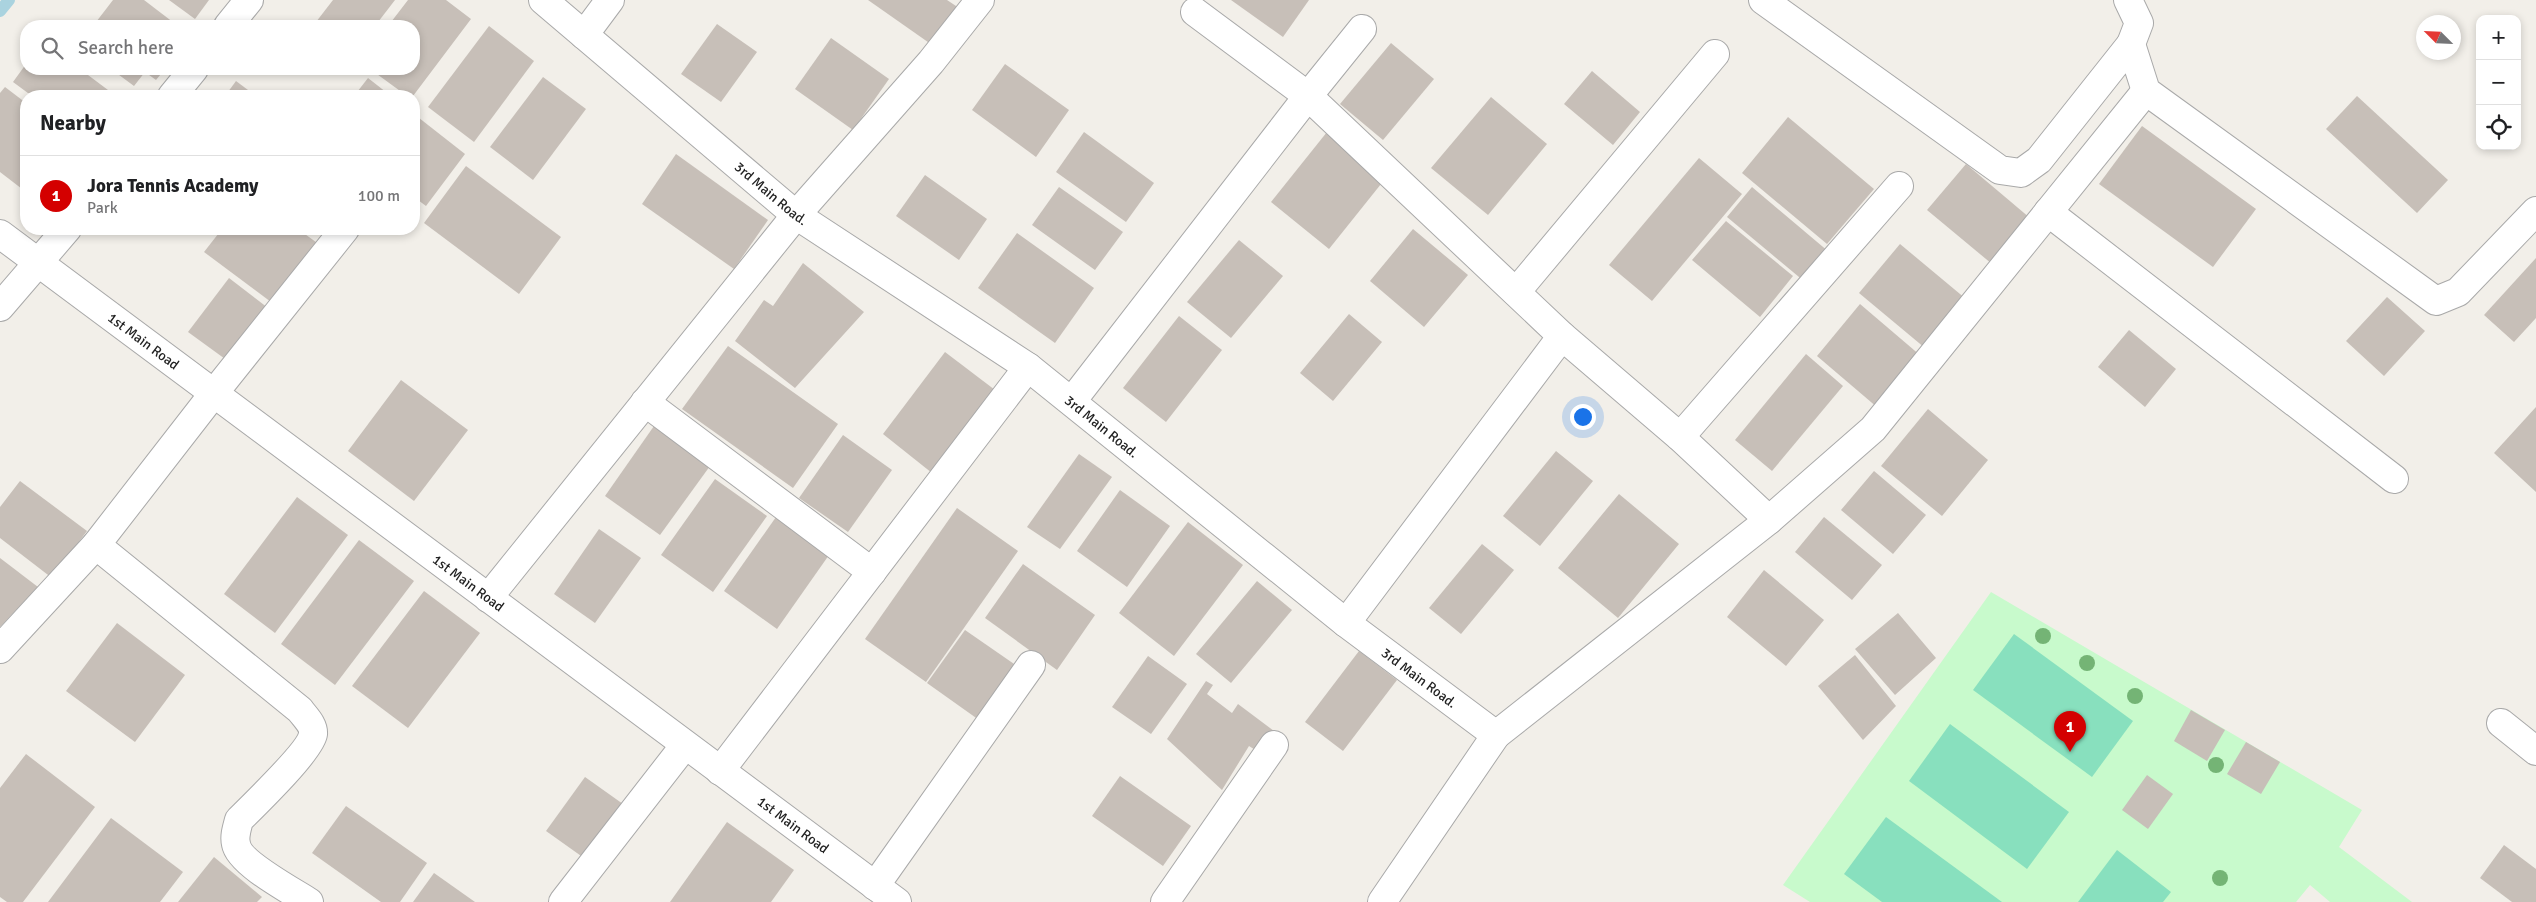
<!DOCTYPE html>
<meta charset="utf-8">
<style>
:root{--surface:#fff;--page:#f6f6f6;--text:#202124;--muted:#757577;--line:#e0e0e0;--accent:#d40000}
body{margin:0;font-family:Signika,sans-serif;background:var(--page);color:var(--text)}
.controls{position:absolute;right:15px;top:15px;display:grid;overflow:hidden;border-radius:10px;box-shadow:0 2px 8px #0003}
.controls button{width:45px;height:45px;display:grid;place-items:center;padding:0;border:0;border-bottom:1px solid var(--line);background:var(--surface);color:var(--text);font:25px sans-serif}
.compass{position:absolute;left:2416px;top:15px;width:45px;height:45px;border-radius:50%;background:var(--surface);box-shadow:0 2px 8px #0003;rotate:294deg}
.you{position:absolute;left:1582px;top:416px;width:18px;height:18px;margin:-12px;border:4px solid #fff;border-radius:50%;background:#1a73e8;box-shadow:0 0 0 8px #1a73e833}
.badge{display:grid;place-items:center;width:32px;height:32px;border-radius:50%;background:var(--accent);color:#fff;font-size:16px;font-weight:700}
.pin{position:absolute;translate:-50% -41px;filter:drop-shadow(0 1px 2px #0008)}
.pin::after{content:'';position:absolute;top:26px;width:18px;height:15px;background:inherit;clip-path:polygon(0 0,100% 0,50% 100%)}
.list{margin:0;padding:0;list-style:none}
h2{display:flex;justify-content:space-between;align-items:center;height:65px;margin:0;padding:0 20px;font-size:21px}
h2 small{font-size:16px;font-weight:400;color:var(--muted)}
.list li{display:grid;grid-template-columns:32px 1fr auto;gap:15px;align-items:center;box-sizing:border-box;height:80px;padding:0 20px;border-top:1px solid var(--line)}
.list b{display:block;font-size:19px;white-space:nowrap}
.list p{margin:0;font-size:16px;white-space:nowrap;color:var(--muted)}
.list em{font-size:16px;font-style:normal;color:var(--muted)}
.icon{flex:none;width:28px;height:28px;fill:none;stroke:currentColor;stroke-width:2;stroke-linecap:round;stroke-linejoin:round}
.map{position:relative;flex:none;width:2536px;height:902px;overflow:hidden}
.search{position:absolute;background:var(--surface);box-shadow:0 2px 8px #0003;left:20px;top:20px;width:400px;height:55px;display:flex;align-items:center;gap:12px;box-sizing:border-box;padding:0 18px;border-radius:20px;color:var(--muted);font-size:19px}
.panel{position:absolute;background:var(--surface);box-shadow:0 2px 8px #0003;left:20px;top:90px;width:400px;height:145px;border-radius:20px}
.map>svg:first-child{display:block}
.park{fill:#c8facc}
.pitch{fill:#88e0be}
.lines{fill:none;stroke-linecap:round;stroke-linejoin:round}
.stream{stroke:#aad3df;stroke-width:12}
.building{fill:#c7bfb8}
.minor-casing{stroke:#a9a9a9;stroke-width:30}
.minor{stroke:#fff;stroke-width:28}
.tree{fill:#74b475}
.labels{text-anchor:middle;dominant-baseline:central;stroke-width:4.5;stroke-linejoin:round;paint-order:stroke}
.street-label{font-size:14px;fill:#222;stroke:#fff}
</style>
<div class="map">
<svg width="2536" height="902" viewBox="0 0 2536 902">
<rect width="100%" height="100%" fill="#f2efe9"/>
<polygon class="park" points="1991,592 2362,810 2339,847 2412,902 2330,902 2310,885 2296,902 1810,902 1783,885"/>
<g class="pitch">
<polygon points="2014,634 2133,721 2092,777 1973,690"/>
<polygon points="1950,724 2069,812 2027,869 1909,781"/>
<polygon points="1886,817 2002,902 1882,902 1844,874"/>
<polygon points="2117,850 2171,892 2163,902 2078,902"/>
</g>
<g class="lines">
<polyline class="stream" points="0,11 9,0"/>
</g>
<g class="building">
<polygon points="113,0 144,0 178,26 93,26"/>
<polygon points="169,0 209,0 195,19"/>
<polygon points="333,0 395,0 375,26 322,26 316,22"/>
<polygon points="408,0 446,0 471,19 413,96 407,96 370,69 414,69 414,26 388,26"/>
<polygon points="868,0 947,0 962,10 935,47"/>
<polygon points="1231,0 1309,0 1283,37"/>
<polygon points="717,24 757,52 721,102 681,74"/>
<polygon points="489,26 534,61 474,142 428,107"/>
<polygon points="831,38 889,79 853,130 795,89"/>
<polygon points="1391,43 1434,79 1383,140 1340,104"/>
<polygon points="26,64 26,69 80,69 116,96 32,96 13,82"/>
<polygon points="1005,64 1069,110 1036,157 972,110"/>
<polygon points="111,69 165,69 156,80 145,72 134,86"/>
<polygon points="1592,71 1640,112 1613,145 1564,104"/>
<polygon points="543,77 586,109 533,180 490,147"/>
<polygon points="368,78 391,96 354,96"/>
<polygon points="236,81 256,96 225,96"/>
<polygon points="5,87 26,103 26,192 0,172 0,93"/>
<polygon points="2357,96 2448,180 2417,213 2326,129"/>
<polygon points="1491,97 1547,144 1488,215 1431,168"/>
<polygon points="414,114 465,154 426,206 414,197"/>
<polygon points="1788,117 1874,189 1827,244 1742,173"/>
<polygon points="2142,126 2256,209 2213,267 2099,184"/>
<polygon points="1084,132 1154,183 1126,222 1056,172"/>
<polygon points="1327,132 1385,179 1329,249 1271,202"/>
<polygon points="676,154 768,220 734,269 642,204"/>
<polygon points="1699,158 1742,194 1652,301 1609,265"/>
<polygon points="1966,164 2030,218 1992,264 1927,210"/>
<polygon points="466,166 561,237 519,294 424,223"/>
<polygon points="925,175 987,219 959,260 896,216"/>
<polygon points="1059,187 1123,232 1095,270 1032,225"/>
<polygon points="1752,187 1829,252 1805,282 1727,217"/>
<polygon points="1726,221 1793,276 1760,317 1692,260"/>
<polygon points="222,229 298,229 320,245 275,305 204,252"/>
<polygon points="1413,229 1468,275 1424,327 1370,281"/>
<polygon points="1017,233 1094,288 1055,343 978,288"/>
<polygon points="1239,240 1283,276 1231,338 1187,302"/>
<polygon points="1900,244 1966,299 1925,348 1859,293"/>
<polygon points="2536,258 2536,318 2514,342 2484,315"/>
<polygon points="803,263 864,312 795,388 735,341 764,300 773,306"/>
<polygon points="229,278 272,311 232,364 188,332"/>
<polygon points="2387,297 2425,331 2384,376 2346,341"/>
<polygon points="1860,304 1921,356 1878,408 1817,356"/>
<polygon points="1349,314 1382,342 1333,401 1300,373"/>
<polygon points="1179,316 1222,350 1166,422 1123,388"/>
<polygon points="2129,330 2176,369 2145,407 2098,367"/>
<polygon points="728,346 838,424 793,488 682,409"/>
<polygon points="945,352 995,390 932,473 883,434"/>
<polygon points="1806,354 1843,386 1772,471 1735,440"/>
<polygon points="401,380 468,430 414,501 348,451"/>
<polygon points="2536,407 2536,492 2494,453"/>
<polygon points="1928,409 1988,460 1942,516 1881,466"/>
<polygon points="654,426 710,466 660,535 605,496"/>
<polygon points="843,435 892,470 848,532 799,498"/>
<polygon points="1556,451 1593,481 1540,546 1503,516"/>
<polygon points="1079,454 1112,477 1060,549 1027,527"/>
<polygon points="1874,471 1926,515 1893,554 1841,510"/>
<polygon points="715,479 767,516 713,592 661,555"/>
<polygon points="20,481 87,531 52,578 0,538 0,507"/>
<polygon points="1120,490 1170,526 1127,587 1077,551"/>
<polygon points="1619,494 1679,544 1618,618 1558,568"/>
<polygon points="297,497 348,535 275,633 224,594"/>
<polygon points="957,508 1018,551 926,682 865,639"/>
<polygon points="776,517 829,555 777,629 724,591"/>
<polygon points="1824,517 1882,565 1852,600 1795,552"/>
<polygon points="1188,522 1243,565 1174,656 1119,613"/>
<polygon points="599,529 641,558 595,623 554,594"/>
<polygon points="359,540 414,581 335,685 281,644"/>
<polygon points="1482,544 1514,570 1461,634 1429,608"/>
<polygon points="0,558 38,587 0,627"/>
<polygon points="1023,564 1095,615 1057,670 985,618"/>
<polygon points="1764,570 1824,620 1786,666 1727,617"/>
<polygon points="1257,581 1292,610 1231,683 1196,654"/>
<polygon points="424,591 480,633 408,728 352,686"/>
<polygon points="1898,613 1936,658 1895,695 1855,649"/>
<polygon points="117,623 185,675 135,742 66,691"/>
<polygon points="965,630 1017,666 979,720 927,683"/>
<polygon points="1359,651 1397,680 1343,751 1305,722"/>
<polygon points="1855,655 1896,706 1863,740 1818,686"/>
<polygon points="1148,656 1187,684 1151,734 1112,707"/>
<polygon points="1206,681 1213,685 1207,694 1232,713 1238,704 1274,731 1260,753 1249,746 1222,790 1167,739"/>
<polygon points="2191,710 2225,730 2207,761 2174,741"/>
<polygon points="2246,742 2280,762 2261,794 2227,774"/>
<polygon points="26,754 95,807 23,902 7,902 0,897 0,788"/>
<polygon points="2147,775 2173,794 2148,829 2122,810"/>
<polygon points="1120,776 1191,826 1163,866 1092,816"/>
<polygon points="585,777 623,804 584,858 546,831"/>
<polygon points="346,806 427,863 400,902 381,902 312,853"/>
<polygon points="111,818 183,872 160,902 48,902"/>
<polygon points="727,822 794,870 771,902 670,902"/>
<polygon points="2504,845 2536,869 2536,902 2512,902 2480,878"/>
<polygon points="214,857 262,897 257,902 178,902"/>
<polygon points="434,873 475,902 413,902"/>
</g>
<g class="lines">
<g class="minor-casing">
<g id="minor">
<path id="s1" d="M 543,0 L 796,215 L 1028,367 L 1346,623 L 1496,735 L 1382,902"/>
<polyline points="1763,0 2000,170 2021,173 2039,160 2131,44 2146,91 2436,301 2458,292 2536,211"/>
<polyline points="2128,0 2139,23 2131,44"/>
<polyline points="1195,12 1308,96 1562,336 1680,437 1769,520"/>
<polyline points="228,26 249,0"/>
<polyline points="584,35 610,0"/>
<polyline points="172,96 194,69"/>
<polyline points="2048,212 2394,479"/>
<path id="s2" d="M 0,234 L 897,902"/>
<polyline points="1516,292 1715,54"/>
<polyline points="0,307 67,229"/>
<polyline points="1072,401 1308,96 1362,29"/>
<polyline points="645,402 872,572"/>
<polyline points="1680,437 1899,186"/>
<polyline points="488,598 796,215 931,62 980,0"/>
<polyline points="1346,623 1562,336"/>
<polyline points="0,649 96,545"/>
<polyline points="2501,723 2536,751"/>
<polyline points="1496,735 1769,520 1873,429 2146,91"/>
<polyline points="720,771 1028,367"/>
<polyline points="875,886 1031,665"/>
<path d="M 309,902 C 292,891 239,863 236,844 C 234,836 237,828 239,820 C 253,806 311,750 313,734 C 314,725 305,717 300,710 L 96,545 L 214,393 L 345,229"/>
<polyline points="563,902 685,745"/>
<polyline points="1165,902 1274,745"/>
</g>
</g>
<use href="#minor" class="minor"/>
</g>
<g class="tree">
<circle cx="2043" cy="636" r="8"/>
<circle cx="2087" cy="663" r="8"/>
<circle cx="2135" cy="696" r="8"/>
<circle cx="2216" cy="765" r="8"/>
<circle cx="2220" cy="878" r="8"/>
</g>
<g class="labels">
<g class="street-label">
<text stroke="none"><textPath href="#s1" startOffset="299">3rd Main Road.</textPath></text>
<text stroke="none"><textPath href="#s2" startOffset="179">1st Main Road</textPath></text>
<text stroke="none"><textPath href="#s1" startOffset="704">3rd Main Road.</textPath></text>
<text stroke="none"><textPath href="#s2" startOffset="584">1st Main Road</textPath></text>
<text stroke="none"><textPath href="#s1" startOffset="1109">3rd Main Road.</textPath></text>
<text stroke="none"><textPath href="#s2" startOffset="989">1st Main Road</textPath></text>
</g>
</g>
</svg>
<div class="controls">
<button>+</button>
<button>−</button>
<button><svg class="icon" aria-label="locate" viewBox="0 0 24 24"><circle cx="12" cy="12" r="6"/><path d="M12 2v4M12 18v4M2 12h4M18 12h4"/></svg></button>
</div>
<svg class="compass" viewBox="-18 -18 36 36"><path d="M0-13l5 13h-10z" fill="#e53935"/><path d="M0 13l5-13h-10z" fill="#757577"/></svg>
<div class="you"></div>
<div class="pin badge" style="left:2070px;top:752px">1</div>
<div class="search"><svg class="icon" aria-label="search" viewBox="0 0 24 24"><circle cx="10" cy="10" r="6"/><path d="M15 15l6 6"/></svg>Search here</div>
<section class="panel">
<h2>Nearby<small></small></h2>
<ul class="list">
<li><span class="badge">1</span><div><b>Jora Tennis Academy</b><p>Park</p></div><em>100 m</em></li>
</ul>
</section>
</div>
